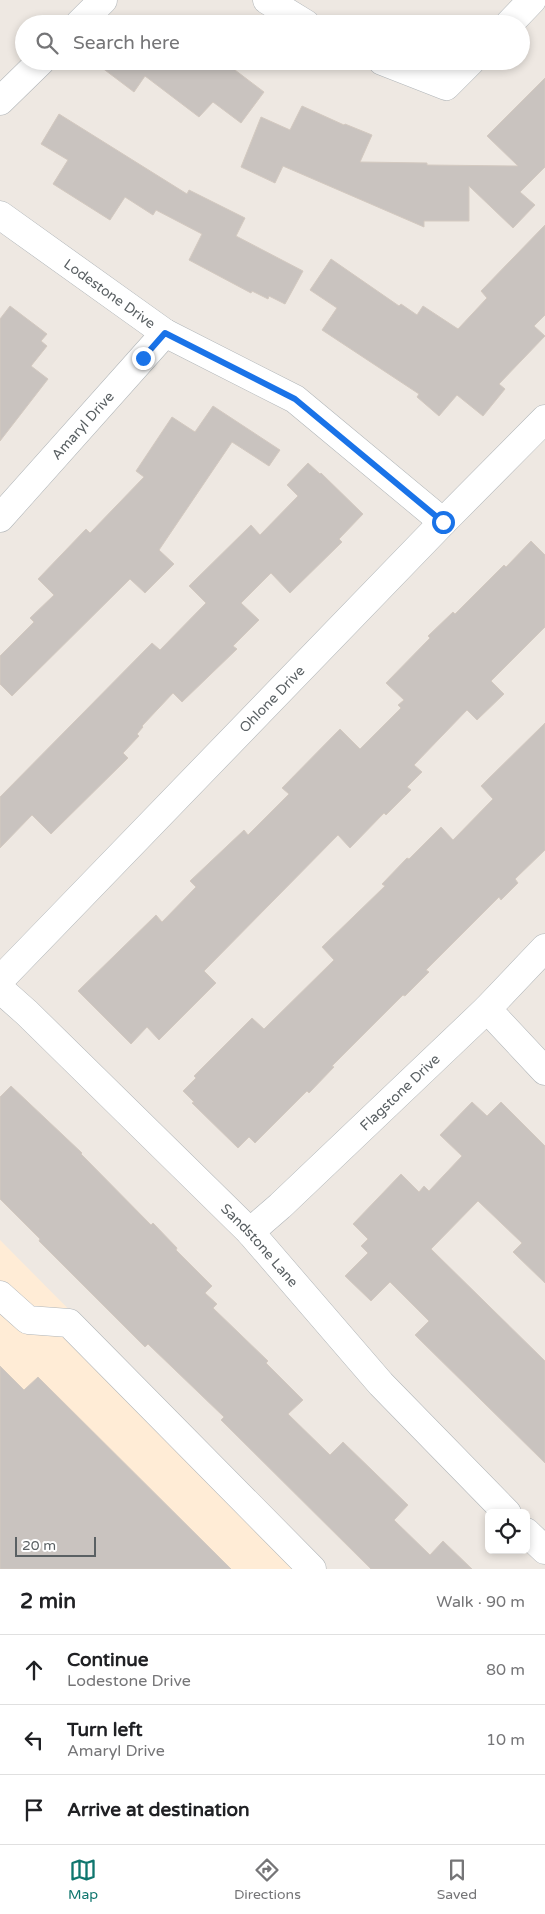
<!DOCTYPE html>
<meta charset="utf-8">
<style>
:root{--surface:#fff;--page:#f2f2f2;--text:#202124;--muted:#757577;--line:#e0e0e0;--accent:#0f766e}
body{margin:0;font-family:"Varela Round",sans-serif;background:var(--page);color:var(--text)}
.controls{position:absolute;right:15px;bottom:15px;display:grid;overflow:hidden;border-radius:8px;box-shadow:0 2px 8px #0003}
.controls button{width:45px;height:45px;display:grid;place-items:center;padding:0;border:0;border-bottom:1px solid var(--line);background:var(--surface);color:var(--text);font:25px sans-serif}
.scale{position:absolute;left:15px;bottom:12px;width:81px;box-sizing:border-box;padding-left:5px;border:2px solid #5a6063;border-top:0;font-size:14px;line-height:18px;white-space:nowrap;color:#5a6063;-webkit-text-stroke:4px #fff;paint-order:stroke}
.stop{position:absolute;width:15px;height:15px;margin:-11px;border:4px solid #1a73e8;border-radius:50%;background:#fff}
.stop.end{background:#1a73e8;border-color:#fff;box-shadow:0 1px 5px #0008}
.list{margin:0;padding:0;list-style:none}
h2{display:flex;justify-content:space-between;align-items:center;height:65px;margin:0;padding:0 20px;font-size:21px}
h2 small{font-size:16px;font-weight:400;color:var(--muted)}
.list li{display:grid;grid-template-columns:32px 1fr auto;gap:15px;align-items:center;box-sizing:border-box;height:70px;padding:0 20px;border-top:1px solid var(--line)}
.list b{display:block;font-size:19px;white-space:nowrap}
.list p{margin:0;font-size:16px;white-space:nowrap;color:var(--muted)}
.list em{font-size:16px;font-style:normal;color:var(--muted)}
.icon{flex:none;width:28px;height:28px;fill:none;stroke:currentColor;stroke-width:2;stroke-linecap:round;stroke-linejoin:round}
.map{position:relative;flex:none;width:545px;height:1569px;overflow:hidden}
.search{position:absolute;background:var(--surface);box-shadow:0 2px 8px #0003;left:15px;right:15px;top:15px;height:55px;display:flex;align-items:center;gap:12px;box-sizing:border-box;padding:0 18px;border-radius:28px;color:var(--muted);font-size:19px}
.sheet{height:275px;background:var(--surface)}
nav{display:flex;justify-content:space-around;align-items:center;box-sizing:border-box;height:70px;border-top:1px solid var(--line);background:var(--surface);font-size:14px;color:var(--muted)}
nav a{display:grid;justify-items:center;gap:2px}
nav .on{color:var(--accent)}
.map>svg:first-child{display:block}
.commercial{fill:#ffecd6}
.building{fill:#c9c3bf;stroke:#d3c9c0}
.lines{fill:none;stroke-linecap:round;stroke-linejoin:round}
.minor-casing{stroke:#b0b5b8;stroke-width:29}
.minor{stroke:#fff;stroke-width:28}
.route{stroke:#1a73e8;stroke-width:6}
.labels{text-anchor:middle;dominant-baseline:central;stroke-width:4;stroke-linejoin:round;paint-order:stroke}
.street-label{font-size:14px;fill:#5a6063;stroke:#fff}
</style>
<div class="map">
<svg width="545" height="1569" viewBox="0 0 545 1569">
<rect width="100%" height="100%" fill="#eee8e2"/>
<polygon class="commercial" points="0,1240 326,1569 0,1569"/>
<g class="building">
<polygon points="93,61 242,61 235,70 264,92 241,123 213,102 199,117 145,76 134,92"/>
<polygon points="545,78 545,167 520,192 535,205 513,228 469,186 469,221 424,221 424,227 283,166 275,183 241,167 261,117 290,130 302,106 344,125 345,124 372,135 360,162 427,163 427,165 518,166 487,136"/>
<polygon points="59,114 187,194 189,190 245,218 236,236 303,271 285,304 269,296 268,299 252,291 251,293 189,260 202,234 156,210 153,215 125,197 110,220 53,184 68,160 41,144"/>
<polygon points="545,225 545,315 534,326 545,336 499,384 505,389 483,416 457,395 439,416 417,397 419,394 322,330 337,308 310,290 331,259 399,306 401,304 417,315 423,306 458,329 487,298 481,291"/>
<polygon points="10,306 47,334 41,341 47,346 31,366 48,379 0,441 0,319"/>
<polygon points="213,406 280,450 269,466 232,442 159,550 174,564 145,593 130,579 12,696 0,684 0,656 34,622 30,618 54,595 38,579 86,529 90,533 144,477 136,471 172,417 195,432"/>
<polygon points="308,463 320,474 321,473 363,514 339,539 342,542 290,593 271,573 241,603 259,620 233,646 237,649 182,702 173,693 142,726 143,727 137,734 139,736 123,753 128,758 51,834 32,815 0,848 0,797 152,643 160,650 206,603 189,586 251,525 260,535 298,496 287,485"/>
<polygon points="531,541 545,555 545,627 491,681 504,694 477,720 467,710 414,765 422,772 407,787 411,790 386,815 384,813 350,848 338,835 204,971 216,983 159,1040 147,1027 131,1044 78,991 156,915 162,922 196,887 190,881 244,830 248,835 289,794 282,788 340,729 360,749 401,708 398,705 404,700 386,683 430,638 428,636 453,612 455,614 504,565 506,567"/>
<polygon points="545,723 545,850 515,879 518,883 501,900 499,897 426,970 429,972 405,996 403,995 332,1066 334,1067 309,1093 307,1091 255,1143 249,1137 238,1148 192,1103 194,1102 183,1091 196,1078 194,1076 252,1018 264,1029 334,960 322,947 385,886 382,884 407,858 409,859 441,827 453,840 493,799 481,786"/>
<polygon points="11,1086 82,1153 81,1154 151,1225 153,1223 177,1248 176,1250 212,1286 205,1293 217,1304 213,1308 268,1361 266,1363 303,1400 288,1414 330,1455 343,1442 408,1505 394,1520 430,1555 443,1541 472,1569 371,1569 221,1420 224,1417 148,1344 145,1347 39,1241 40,1239 0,1199 0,1097"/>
<polygon points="472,1102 487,1116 501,1102 545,1146 545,1283 513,1252 522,1243 478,1201 431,1249 545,1361 545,1463 415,1335 429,1321 390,1282 371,1301 345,1276 368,1253 361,1246 368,1239 353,1224 401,1174 419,1192 424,1186 429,1191 462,1156 440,1135"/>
<polygon points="0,1366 24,1390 38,1377 231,1569 0,1569"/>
</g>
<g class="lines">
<g class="minor-casing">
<g id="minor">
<polyline points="267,0 306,24"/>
<polyline points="79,24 103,0"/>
<polyline points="509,24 532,0"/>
<polyline points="382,61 446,86 471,61"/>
<polyline points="0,101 41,61"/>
<path id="s1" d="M 0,215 L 165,333 L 295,399 L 443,522"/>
<path id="s2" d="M 0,518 L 165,333"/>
<path id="s3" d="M 0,980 L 443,522 L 545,419"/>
<path id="s4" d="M 0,989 L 27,1013 L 250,1232 L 381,1384 L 507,1513"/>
<polyline points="487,1009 545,1071"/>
<path id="s5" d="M 250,1232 L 280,1206 L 487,1009 L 545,948"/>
<polyline points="0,1295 28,1320 69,1323 312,1569"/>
<polyline points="526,1532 545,1550"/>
</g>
</g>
<use href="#minor" class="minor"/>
</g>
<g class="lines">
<polyline class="route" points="143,358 165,333 295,399 443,522"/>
</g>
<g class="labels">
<g class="street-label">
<text stroke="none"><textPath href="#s1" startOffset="135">Lodestone Drive</textPath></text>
<text stroke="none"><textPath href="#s2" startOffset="124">Amaryl Drive</textPath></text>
<text stroke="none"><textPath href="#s3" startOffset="391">Ohlone Drive</textPath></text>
<text stroke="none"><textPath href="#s5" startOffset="205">Flagstone Drive</textPath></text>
<text stroke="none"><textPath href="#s4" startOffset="365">Sandstone Lane</textPath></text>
</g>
</g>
</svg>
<div class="controls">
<button><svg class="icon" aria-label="locate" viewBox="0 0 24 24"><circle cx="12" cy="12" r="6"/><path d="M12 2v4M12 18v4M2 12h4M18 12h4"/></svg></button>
</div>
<div class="scale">20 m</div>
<div class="stop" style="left:443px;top:522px"></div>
<div class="stop end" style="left:143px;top:358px"></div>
<div class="search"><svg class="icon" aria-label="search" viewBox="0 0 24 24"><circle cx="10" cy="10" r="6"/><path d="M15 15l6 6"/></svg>Search here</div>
</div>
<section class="sheet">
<h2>2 min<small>Walk · 90 m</small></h2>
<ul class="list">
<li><svg class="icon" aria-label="ahead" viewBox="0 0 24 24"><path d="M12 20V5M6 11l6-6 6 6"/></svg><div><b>Continue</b><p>Lodestone Drive</p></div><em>80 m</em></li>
<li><svg class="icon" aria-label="left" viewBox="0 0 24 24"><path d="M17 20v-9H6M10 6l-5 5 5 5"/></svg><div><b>Turn left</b><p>Amaryl Drive</p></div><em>10 m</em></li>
<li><svg class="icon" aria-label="arrive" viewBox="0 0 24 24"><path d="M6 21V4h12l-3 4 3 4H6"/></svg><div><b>Arrive at destination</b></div></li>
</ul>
</section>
<nav>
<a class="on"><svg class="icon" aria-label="map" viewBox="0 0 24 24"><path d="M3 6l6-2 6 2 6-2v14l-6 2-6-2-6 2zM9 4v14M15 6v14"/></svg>Map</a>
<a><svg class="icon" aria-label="directions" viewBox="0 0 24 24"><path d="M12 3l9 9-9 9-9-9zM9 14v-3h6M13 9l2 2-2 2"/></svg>Directions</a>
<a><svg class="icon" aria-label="saved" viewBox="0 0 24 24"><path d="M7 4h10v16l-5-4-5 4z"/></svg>Saved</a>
</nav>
